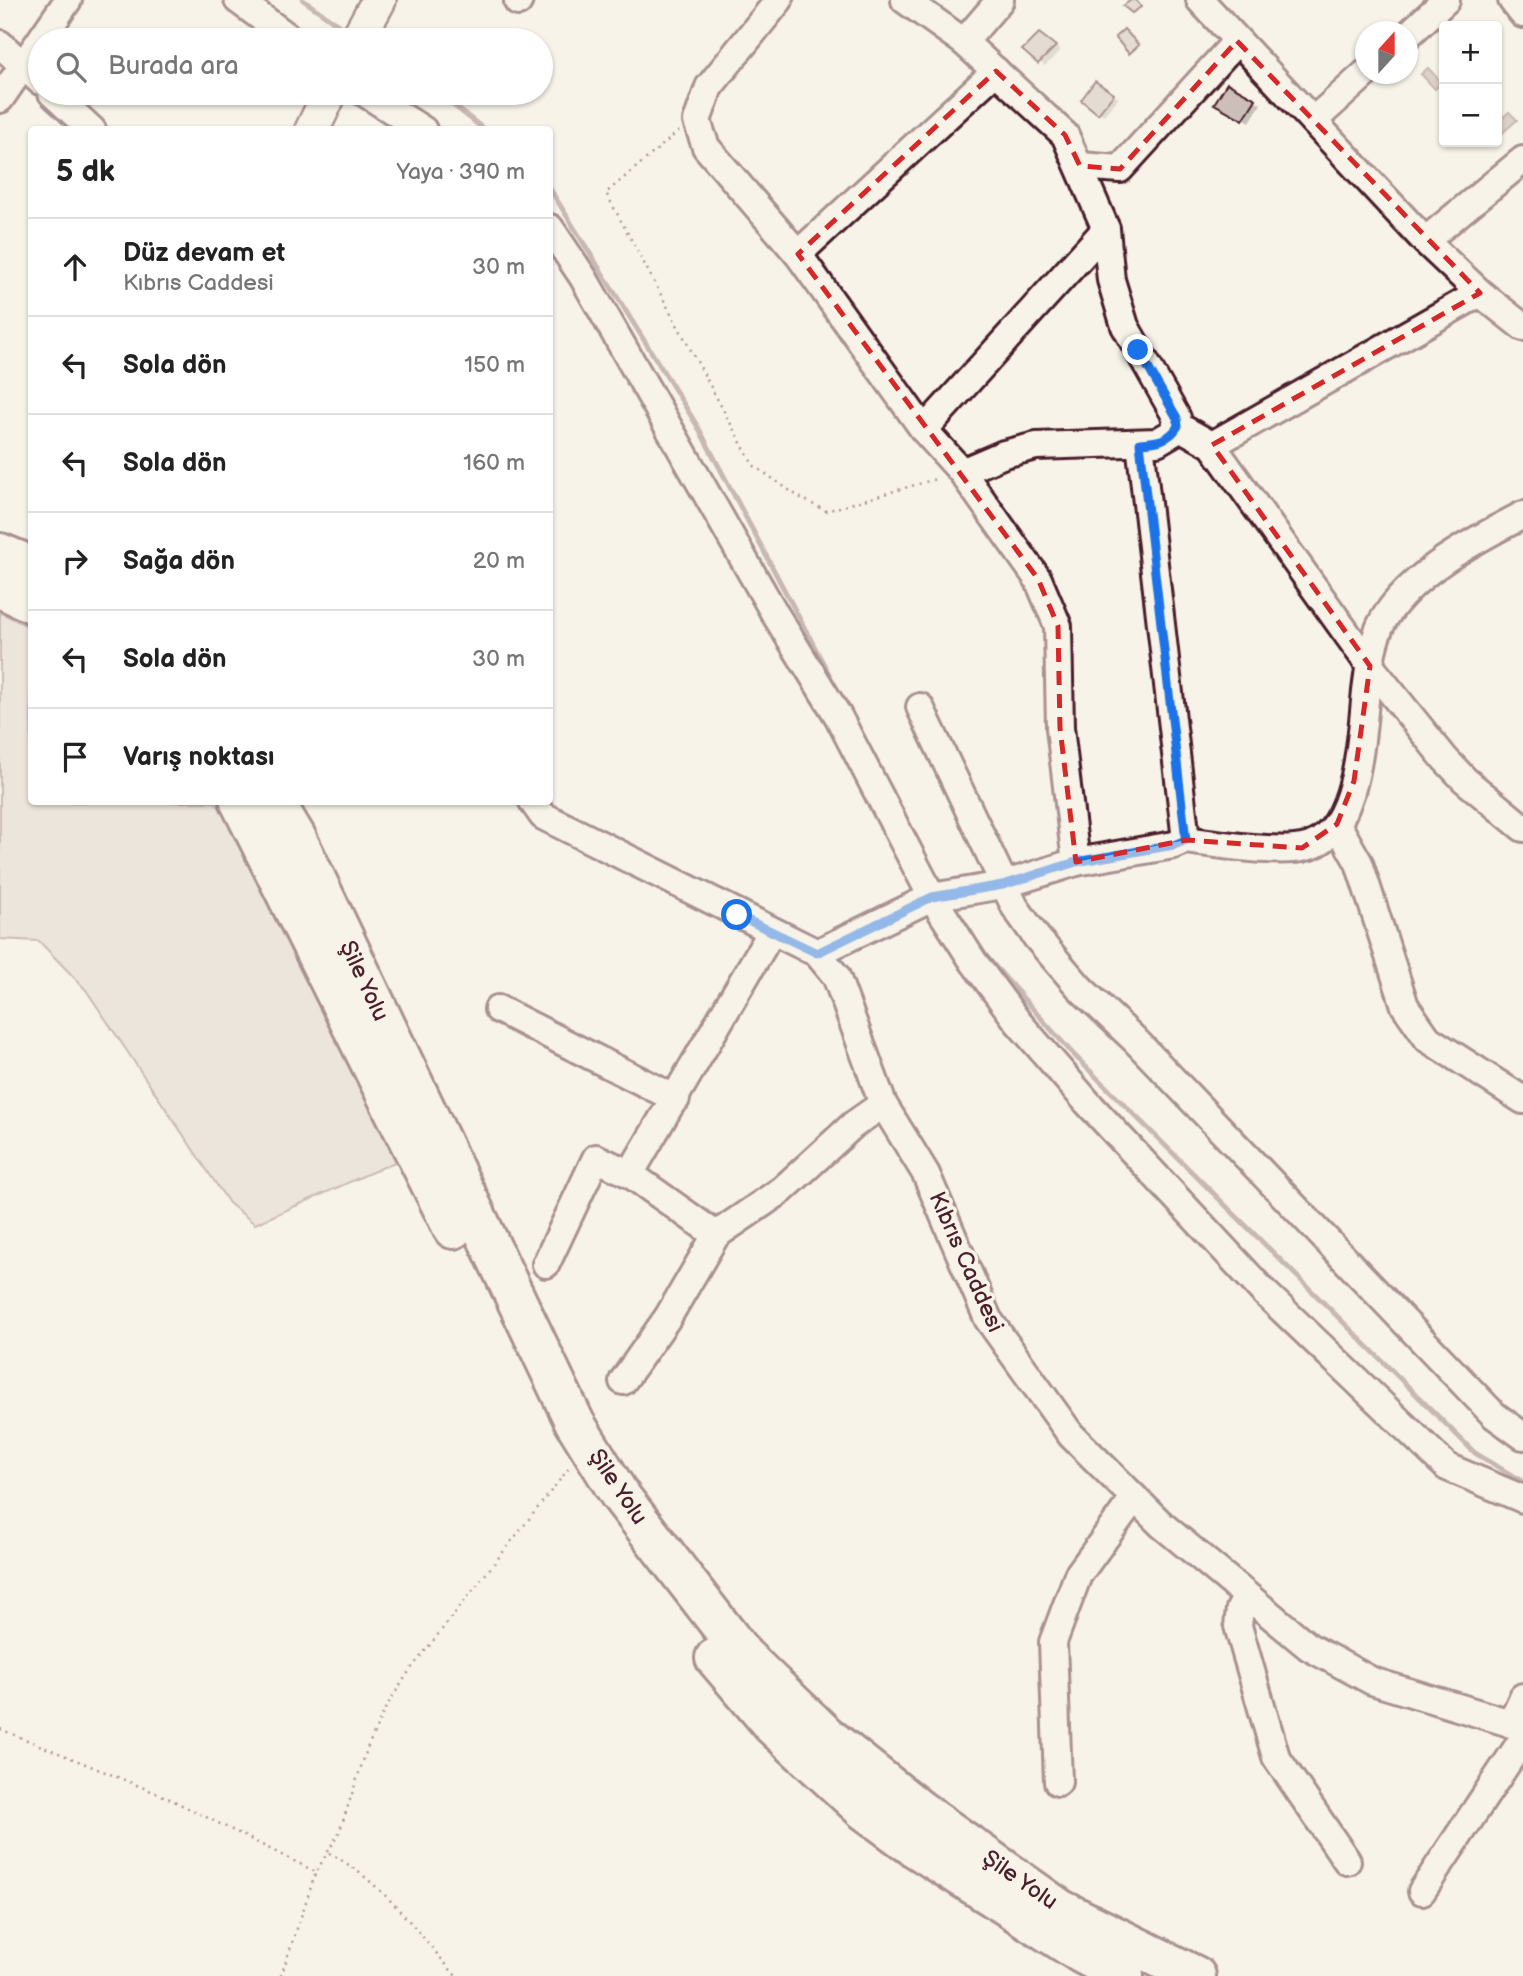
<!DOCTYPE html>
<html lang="tr">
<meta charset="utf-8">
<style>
:root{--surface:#fff;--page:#f6f6f6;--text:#222;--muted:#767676;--line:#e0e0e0}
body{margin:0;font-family:"Balsamiq Sans",sans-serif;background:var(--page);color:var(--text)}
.controls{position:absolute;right:21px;top:21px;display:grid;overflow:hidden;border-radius:7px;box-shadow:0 2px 5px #0004}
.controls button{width:63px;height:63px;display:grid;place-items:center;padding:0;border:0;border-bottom:2px solid var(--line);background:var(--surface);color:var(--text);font:35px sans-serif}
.compass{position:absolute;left:1355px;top:21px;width:63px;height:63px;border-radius:50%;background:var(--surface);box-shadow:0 2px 5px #0004;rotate:21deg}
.stop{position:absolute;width:21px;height:21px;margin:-16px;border:5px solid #1a73e8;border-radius:50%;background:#fff}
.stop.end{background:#1a73e8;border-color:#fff;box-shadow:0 2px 7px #0008}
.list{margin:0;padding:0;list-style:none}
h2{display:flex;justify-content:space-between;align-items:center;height:91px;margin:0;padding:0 28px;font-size:30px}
h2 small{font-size:23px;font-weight:400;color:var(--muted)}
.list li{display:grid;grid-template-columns:46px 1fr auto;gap:21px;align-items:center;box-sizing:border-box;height:98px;padding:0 28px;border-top:2px solid var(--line)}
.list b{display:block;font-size:26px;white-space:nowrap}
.list p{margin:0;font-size:23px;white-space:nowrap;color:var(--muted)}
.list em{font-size:23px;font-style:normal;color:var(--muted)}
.icon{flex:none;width:38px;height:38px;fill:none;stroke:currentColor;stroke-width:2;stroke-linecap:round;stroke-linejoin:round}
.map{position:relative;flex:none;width:1523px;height:1976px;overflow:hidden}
.search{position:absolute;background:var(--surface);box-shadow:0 2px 5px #0004;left:28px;top:28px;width:525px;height:77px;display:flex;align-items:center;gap:18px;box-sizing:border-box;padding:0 24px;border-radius:38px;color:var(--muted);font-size:26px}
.panel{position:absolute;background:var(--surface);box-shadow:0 2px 5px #0004;left:28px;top:126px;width:525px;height:679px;border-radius:7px}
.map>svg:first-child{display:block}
.green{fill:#ded4cc;stroke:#947a7c;stroke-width:2}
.water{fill:#bcaaa7;stroke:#8e7275;stroke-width:2}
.shadow{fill:#0003}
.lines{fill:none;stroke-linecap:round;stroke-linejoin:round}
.stream{stroke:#8e7275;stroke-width:5}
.building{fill:#ccbfb9;stroke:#4a1f2b;stroke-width:2}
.minor-casing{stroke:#4a1f2b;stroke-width:32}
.major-casing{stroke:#4a1f2b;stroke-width:38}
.highway-casing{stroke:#4a1f2b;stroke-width:44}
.path{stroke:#4a1f2b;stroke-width:2.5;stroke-dasharray:2 5;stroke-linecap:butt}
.minor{stroke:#f7f3e8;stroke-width:26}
.major{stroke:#f7f3e8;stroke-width:33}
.highway{stroke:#f7f3e8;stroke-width:38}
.route{stroke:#1a73e8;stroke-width:9}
.marked{fill:none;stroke:#d62828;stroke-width:5;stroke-dasharray:14 9;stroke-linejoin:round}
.labels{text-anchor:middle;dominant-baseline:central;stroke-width:7;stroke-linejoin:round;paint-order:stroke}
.street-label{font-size:23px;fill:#4a1f2b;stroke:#f7f3e8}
</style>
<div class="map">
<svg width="1523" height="1976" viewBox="0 0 1523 1976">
<rect width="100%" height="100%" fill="#f7f3e8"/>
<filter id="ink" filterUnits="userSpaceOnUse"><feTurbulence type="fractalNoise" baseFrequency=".0143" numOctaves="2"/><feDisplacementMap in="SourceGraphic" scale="14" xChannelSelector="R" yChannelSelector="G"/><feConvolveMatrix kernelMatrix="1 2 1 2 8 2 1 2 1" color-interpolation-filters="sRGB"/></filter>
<g filter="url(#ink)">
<polygon class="green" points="0,612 31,628 32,802 215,802 229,820 397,1161 255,1224 229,1203 86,990 39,941 0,939"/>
<g class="water">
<polygon points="1428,68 1442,83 1435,89 1421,74"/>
<polygon points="1509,112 1517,120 1498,137 1497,123"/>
</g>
<g class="shadow">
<polygon points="1045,38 1061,50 1045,66 1025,50"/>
<polygon points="1096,84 1119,98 1104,115 1099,112"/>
<polygon points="1227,85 1261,104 1250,122 1217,103"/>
</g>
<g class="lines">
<g class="stream">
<polyline points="303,0 349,32"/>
<polyline points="438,93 485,130"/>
<polyline points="550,189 698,427 840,695"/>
<polyline points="984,954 1073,1054 1475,1453 1523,1482"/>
</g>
</g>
<g class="building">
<polygon points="1131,0 1136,0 1141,7 1132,13 1123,6"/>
<polygon points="1124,29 1139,45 1129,54 1115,37"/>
<polygon points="1039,33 1056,46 1038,64 1022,50"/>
<polygon points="1095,81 1114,94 1098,114 1081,100"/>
<polygon points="1227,83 1256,99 1243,120 1214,104"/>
</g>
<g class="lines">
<g class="minor-casing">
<g id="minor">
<polyline points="238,0 292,40"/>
<polyline points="779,0 709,87 697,121 706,147 798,254 924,430 962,472 1038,579 1058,626 1060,728 1076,862"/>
<polyline points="905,0 964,42 1065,135 1106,229 1111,280 1125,326 1177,418 1174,432 1157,442 1036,446 1004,454 962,472"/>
<polyline points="1200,0 1425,241 1480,293 1523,327"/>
<polyline points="1512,0 1523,14"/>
<polyline points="518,2 519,0"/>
<polyline points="1408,35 1446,0"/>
<polyline points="964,42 1000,0"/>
<polyline points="0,44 40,81"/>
<polyline points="52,93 92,130"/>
<polyline points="365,93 423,130"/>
<polyline points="0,99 68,0"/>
<polyline points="1313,121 1366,73"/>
<polyline points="1080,166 1120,169 1237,41"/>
<polyline points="550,228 583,277 775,614 838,716 932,897 973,961 1018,1022 1087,1102 1263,1291 1447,1467 1523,1499"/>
<polyline points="1425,241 1523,160"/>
<polyline points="798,254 996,71"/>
<polyline points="1178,426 1212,445 1370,666 1445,759 1465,780 1523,828"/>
<polyline points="924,430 1106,229"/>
<polyline points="1140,443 1186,840"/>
<polyline points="1212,445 1480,293"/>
<polyline points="920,707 1015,907 1037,938 1080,988 1134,1039 1494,1415 1523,1436"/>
<polyline points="533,802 543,816 817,953 836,976 883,1104 926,1174 988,1319 1071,1435 1162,1525 1309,1647 1372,1681 1523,1727"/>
<polyline points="1337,824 1359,863 1405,1006 1428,1039 1523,1100"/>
<path d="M 817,953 L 932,897 L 1003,885 L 1076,862 L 1174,845 L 1186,840 C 1216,844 1274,853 1302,848 C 1359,839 1361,734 1366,691 C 1369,668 1372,639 1384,619 C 1414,571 1475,540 1523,515"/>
<polyline points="498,1009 676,1099"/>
<polyline points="630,1174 772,931"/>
<polyline points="546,1264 596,1158 630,1174 716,1235"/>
<polyline points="623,1381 668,1317 716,1235 782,1190 853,1125 883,1104"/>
<polyline points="1246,1598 1240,1609 1238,1626 1276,1757 1347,1861"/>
<polyline points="1511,1724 1523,1697"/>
<polyline points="1058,1782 1053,1642 1078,1575 1134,1498"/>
<polyline points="1422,1891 1523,1739"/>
</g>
</g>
<g class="major-casing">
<g id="major">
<polyline points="357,40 379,0"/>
<polyline points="312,130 330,93"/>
</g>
</g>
<g class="highway-casing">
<g id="highway">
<polyline points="0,553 32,566"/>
<polyline points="0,588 32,603"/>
<polyline points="240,802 453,1229"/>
<polyline points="275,802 296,837 575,1423 619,1494 744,1656 827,1736 920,1810 1060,1909 1196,1976"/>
<polyline points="715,1658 772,1725 864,1810 914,1847 1082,1954 1124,1976"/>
</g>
</g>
<g class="path">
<polyline points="679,131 606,193 753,465 799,497 826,511 939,478"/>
<polyline points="0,1729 166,1797 316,1872"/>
<path d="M 329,1853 C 381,1880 418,1933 456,1976"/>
<polyline points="281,1976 316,1872 339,1833 368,1746 386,1707 410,1670 570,1467"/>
</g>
<use href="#minor" class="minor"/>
<use href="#major" class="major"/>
<use href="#highway" class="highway"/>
</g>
</g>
<g class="lines" filter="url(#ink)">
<path class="route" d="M 737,915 L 817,953 L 932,897 L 1003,885 L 1076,862 L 1174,845 L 1186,840 L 1140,443 C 1156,442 1169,441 1178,426 L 1177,418 L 1138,350"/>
</g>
<path d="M0 0H1523V1976H0ZM 1237,41 L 1480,293 L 1212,445 L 1370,666 L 1354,781 L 1337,824 L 1302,848 L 1186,840 L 1076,862 L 1060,728 L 1058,626 L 1038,579 L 798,254 L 996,71 L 1065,135 L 1080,166 L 1120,169 Z" fill="#f7f3e8" fill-opacity=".55" fill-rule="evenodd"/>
<path class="marked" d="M 1237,41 L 1480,293 L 1212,445 L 1370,666 L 1354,781 L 1337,824 L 1302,848 L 1186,840 L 1076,862 L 1060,728 L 1058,626 L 1038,579 L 798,254 L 996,71 L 1065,135 L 1080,166 L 1120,169 Z"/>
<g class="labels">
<g class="street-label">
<text transform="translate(364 981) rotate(65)">Şile Yolu</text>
<text transform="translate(966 1262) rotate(66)">Kıbrıs Caddesi</text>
<text transform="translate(618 1487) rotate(56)">Şile Yolu</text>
<text transform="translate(1020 1880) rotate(35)">Şile Yolu</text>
</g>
</g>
</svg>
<div class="controls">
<button>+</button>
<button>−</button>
</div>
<svg class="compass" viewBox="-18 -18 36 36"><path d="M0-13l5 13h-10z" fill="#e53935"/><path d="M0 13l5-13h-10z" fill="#767676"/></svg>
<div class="stop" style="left:737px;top:915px"></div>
<div class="stop end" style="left:1138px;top:350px"></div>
<div class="search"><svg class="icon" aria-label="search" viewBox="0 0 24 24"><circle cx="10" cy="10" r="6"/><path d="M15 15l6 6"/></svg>Burada ara</div>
<section class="panel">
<h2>5 dk<small>Yaya · 390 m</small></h2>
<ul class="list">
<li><svg class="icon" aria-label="ahead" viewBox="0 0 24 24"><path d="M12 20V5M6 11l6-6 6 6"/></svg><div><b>Düz devam et</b><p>Kıbrıs Caddesi</p></div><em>30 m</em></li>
<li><svg class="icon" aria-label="left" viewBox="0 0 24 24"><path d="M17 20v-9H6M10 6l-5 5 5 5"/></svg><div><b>Sola dön</b></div><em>150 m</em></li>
<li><svg class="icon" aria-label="left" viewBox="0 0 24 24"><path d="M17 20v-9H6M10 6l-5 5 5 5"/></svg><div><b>Sola dön</b></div><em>160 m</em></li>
<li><svg class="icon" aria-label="right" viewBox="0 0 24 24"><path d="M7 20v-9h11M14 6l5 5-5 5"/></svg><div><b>Sağa dön</b></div><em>20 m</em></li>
<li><svg class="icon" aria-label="left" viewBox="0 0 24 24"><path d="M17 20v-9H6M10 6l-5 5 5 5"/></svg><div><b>Sola dön</b></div><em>30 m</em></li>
<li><svg class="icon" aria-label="arrive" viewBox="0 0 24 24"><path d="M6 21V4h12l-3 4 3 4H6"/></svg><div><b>Varış noktası</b></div></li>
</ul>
</section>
</div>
